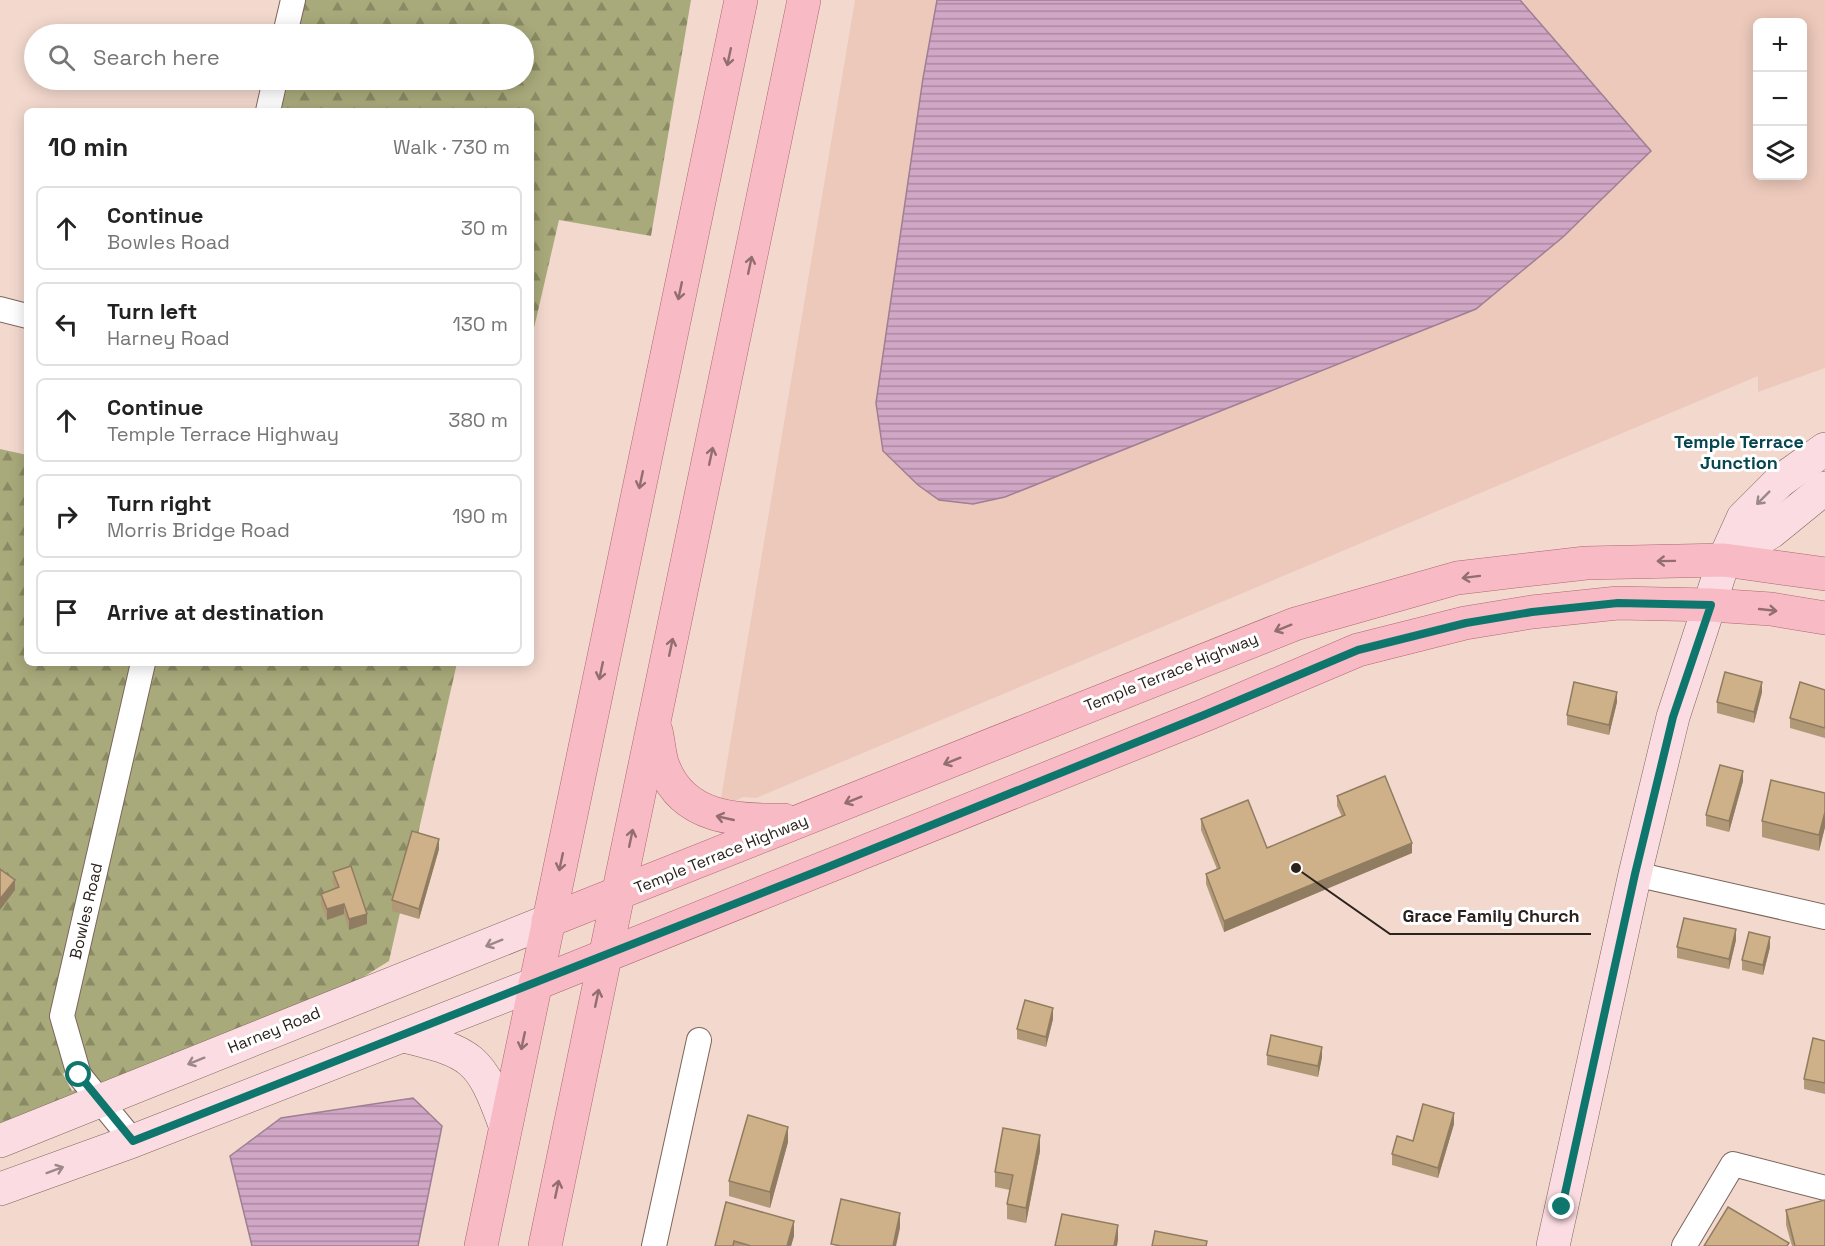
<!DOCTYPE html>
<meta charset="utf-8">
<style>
:root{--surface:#fff;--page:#f2f2f2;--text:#222;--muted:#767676;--line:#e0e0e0}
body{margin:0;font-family:"Space Grotesk",sans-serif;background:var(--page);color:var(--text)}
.controls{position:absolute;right:18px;top:18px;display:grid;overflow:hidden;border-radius:9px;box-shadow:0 3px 15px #0003}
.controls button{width:54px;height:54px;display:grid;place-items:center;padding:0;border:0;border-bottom:2px solid var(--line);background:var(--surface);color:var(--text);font:30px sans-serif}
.stop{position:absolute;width:18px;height:18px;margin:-14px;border:4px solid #0f766e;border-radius:50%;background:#fff}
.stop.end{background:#0f766e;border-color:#fff;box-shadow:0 2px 6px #0008}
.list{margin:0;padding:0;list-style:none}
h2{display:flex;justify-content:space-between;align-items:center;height:78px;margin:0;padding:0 24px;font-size:26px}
h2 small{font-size:20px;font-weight:400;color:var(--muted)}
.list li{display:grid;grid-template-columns:39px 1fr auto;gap:18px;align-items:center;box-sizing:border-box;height:84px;margin:0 12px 12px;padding:0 12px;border:2px solid var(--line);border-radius:9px}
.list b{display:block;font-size:22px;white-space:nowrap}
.list p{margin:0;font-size:20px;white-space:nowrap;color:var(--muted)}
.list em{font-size:20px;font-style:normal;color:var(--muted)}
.icon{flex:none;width:33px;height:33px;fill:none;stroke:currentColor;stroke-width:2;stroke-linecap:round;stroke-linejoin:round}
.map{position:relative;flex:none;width:1825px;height:1246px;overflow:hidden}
.search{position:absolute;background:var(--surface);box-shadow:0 3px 15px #0003;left:24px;top:24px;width:510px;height:66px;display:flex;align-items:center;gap:15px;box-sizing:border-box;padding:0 21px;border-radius:33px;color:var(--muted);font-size:22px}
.panel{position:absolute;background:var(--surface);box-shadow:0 3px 15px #0003;left:24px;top:108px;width:510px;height:558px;border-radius:9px}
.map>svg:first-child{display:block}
.built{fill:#ecc9bb;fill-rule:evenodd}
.forest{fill:url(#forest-firs)}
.water{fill:url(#water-rules);stroke:#9f7f93;stroke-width:1.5}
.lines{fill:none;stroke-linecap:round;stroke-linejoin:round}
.street-casing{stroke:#7d655c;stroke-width:26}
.secondary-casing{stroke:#7d655c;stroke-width:34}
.primary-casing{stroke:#ad6772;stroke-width:34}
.street{stroke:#fff;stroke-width:24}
.secondary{stroke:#fbdce2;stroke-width:33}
.primary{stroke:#f8bac5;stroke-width:33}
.wall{fill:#b19876}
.shaded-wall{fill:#907c60}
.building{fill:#ceb189;stroke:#907c60;stroke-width:1.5}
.oneway{stroke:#926e71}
.oneway2{stroke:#9d8889}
.route{stroke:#0f766e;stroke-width:8}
.labels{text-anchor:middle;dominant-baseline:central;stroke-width:6;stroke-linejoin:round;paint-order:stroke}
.street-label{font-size:16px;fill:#2b211d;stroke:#fff}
.neighbourhood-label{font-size:18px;font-weight:bold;fill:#06474f;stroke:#fff}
.leader{fill:none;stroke:#2b211d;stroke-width:2}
.callout-dot{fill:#2b211d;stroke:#fff;stroke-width:2}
.callout-label{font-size:18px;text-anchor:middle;font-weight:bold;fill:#2b211d;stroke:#fff;stroke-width:6;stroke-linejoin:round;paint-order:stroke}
</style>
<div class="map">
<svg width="1825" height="1246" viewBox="0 0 1825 1246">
<defs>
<pattern id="forest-firs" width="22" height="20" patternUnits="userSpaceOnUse" patternTransform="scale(1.5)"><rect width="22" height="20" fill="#a9aa7b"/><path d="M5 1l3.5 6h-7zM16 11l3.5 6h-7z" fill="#8a8a64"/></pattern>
<pattern id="water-rules" width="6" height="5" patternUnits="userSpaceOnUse" patternTransform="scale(1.5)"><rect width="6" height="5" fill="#d1a7c6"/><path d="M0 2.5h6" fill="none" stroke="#aa88a0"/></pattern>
</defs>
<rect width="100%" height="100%" fill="#f3d8cd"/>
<path class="built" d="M 855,0 L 1825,0 L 1825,368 L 1758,392 L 1758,376 L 756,798 L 743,797 L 727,805 L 720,804 ZM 1758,22 L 1802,22 L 1802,176 L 1758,176 Z"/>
<g class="forest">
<polygon points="305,0 691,0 651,236 559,220 531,341 531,111 280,111 287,80 524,80 524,34 297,34"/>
<polygon points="0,449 27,455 27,663 132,663 51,1013 66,1071 63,1074 72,1091 75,1090 79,1095 0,1128"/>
<polygon points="155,663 457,663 389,961 339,992 102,1086 89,1068 74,1015"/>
</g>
<g class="water">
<polygon points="937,0 1520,0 1651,151 1563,237 1476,309 1005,497 973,504 939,500 918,485 883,451 876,403 923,78"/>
<polygon points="413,1098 442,1126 418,1246 252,1246 230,1156 281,1118"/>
</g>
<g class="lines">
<g class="street-casing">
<g id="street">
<polyline points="285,34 293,0"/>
<polyline points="268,111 275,80"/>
<polyline points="0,309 27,316"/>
<polyline points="1635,874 1825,917"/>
<polyline points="133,1141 79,1075 62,1016 143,663"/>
<polyline points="654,1246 699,1040"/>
<polyline points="1684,1246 1733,1164 1825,1188"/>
</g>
</g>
<g class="secondary-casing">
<g id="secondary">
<polyline points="1724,560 1771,532 1825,488"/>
<path d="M 403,1036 C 472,1052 481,1058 505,1125"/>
<polyline points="0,1141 548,921"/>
<polyline points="0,1189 133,1141 535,984"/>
<polyline points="1553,1246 1635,874 1673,717 1724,560 1743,518 1780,481 1825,449"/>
</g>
</g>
<g class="primary-casing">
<g id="primary">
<path d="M 656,731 C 659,742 659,757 664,768 C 684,819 738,821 784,820"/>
<polyline points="548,921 1295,624 1457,578 1586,563 1724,560 1825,574"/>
<polyline points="535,984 1205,715 1358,650 1465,623 1532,612 1618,603 1711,605 1771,609 1825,618"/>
<polyline points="481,1246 741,0"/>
<polyline points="545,1246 804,0"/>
</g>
</g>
<use href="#street" class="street"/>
<use href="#secondary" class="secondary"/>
<use href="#primary" class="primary"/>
</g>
<g class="wall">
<polygon points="1825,690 1825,738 1790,728 1790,718"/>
<polygon points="1762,692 1754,723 1717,713 1717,702"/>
<polygon points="1617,702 1609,735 1567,725 1567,715"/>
<polygon points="1743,781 1729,832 1706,826 1706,815"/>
<polygon points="1825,793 1825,827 1819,851 1762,837 1762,821"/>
<polygon points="1337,796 1412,853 1224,932 1206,884 1206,874 1217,869 1201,830 1201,819 1267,848 1342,817 1337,806"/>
<polygon points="439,849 419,919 392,911 392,900"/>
<polygon points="333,872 367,924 349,930 344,914 327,920 321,904 321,894 335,889 333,882"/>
<polygon points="1736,940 1729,969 1677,958 1677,947"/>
<polygon points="1770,947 1763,975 1742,970 1742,960"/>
<polygon points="1053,1019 1046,1047 1017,1039 1017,1029"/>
<polygon points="1825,1041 1825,1094 1804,1089 1804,1079"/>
<polygon points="1267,1055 1322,1057 1318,1077 1267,1065"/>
<polygon points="1454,1124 1438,1178 1392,1165 1392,1154 1413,1141"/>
<polygon points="788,1142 770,1208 729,1196 729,1181"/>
<polygon points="1040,1151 1026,1223 1007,1219 1007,1204 1010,1190 995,1187 995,1172"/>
<polygon points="726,1202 794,1236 791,1246 715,1246"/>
<polygon points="1786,1210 1825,1246 1792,1246 1786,1225"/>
</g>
<g class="shaded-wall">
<polygon points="1762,682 1762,692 1754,723 1754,712"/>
<polygon points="1617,692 1617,702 1609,735 1609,725"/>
<polygon points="1743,771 1743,781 1729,832 1729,821"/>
<polygon points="1825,812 1825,827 1819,851 1819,835"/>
<polygon points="439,839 439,849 419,919 419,909"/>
<polygon points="1412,843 1412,853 1224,932 1224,921"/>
<polygon points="15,880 15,890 0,910 0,899"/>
<polygon points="344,904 344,914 327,920 327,909"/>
<polygon points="367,914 367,924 349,930 349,919"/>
<polygon points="1736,929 1736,940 1729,969 1729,959"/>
<polygon points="1770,937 1770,947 1763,975 1763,965"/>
<polygon points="1053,1008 1053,1019 1046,1047 1046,1037"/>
<polygon points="1322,1047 1322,1057 1318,1077 1318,1066"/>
<polygon points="1454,1113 1454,1124 1438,1178 1438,1168"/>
<polygon points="788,1127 788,1142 770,1208 770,1192"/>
<polygon points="1040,1135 1040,1151 1026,1223 1026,1208"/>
<polygon points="900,1213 900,1228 896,1246 893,1246"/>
<polygon points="794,1221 794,1236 791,1246 787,1246"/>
<polygon points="1118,1225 1118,1240 1117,1246 1114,1246"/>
</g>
<g class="building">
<polygon points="1725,672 1762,682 1754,712 1717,702"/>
<polygon points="1574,682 1617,692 1609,725 1567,715"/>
<polygon points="1800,682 1825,690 1825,728 1790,718"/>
<polygon points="1720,765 1743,771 1729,821 1706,815"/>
<polygon points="1385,776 1412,843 1224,921 1206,874 1220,868 1201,819 1248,800 1267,848 1345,815 1337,796"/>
<polygon points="1771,780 1825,793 1825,812 1819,835 1762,821"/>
<polygon points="412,831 439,839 419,909 392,900"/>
<polygon points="351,866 367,914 349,919 344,904 327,909 321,894 339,887 333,872"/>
<polygon points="0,869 15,880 0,899"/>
<polygon points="1684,918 1736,929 1729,959 1677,947"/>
<polygon points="1749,932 1770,937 1763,965 1742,960"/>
<polygon points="1025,1000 1053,1008 1046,1037 1017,1029"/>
<polygon points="1271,1035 1322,1047 1318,1066 1267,1055"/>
<polygon points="1813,1038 1825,1041 1825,1083 1804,1079"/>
<polygon points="1423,1104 1454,1113 1438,1168 1392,1154 1397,1136 1413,1141"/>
<polygon points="748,1115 788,1127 770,1192 729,1181"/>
<polygon points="1003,1128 1040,1135 1026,1208 1007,1204 1013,1175 995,1172"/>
<polygon points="841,1199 900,1213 893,1246 841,1246 831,1244"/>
<polygon points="1825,1200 1825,1246 1795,1246 1786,1210"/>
<polygon points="726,1202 794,1221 787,1246 751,1246 734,1241 733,1246 715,1246"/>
<polygon points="1728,1207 1789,1243 1787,1246 1704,1246"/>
<polygon points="1062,1214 1118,1225 1114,1246 1055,1246"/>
<polygon points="1155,1231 1207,1241 1206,1246 1152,1246"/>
</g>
<defs><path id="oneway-shaft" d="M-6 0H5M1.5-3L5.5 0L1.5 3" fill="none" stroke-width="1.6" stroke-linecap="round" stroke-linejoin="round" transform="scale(1.5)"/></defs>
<g class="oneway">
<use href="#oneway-shaft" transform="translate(729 57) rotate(102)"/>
<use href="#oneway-shaft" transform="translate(750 265) rotate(-78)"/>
<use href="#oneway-shaft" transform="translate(680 291) rotate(102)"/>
<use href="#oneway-shaft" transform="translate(711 456) rotate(-78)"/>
<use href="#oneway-shaft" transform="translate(641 480) rotate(102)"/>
<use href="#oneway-shaft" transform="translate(1666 561) rotate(179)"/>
<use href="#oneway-shaft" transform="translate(1471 577) rotate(173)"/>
<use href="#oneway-shaft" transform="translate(1768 610) rotate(6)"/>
<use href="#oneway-shaft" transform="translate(1283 628) rotate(158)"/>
<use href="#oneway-shaft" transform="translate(671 647) rotate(-78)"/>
<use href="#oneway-shaft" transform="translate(601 671) rotate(102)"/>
<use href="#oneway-shaft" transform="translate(952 761) rotate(158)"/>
<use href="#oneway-shaft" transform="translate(853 800) rotate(158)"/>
<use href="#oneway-shaft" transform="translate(725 818) rotate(-167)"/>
<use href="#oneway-shaft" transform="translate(631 838) rotate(-78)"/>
<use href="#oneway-shaft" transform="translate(561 862) rotate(102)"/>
<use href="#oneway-shaft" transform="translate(597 998) rotate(-78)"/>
<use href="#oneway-shaft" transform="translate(523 1041) rotate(102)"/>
<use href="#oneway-shaft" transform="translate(557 1189) rotate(-78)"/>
</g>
<g class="oneway2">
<use href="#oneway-shaft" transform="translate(1763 498) rotate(135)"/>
<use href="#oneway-shaft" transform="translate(494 943) rotate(158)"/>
<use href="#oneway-shaft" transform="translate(196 1061) rotate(158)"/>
<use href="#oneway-shaft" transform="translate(55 1170) rotate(-20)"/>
</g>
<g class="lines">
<polyline class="route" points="79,1075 133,1141 823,869 1204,715 1358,650 1466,623 1532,612 1618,603 1711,605 1673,717 1635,874 1562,1207"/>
</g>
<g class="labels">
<g class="street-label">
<text transform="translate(1171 672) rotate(-22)">Temple Terrace Highway</text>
<text transform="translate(721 854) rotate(-22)">Temple Terrace Highway</text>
<text transform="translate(86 911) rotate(-77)">Bowles Road</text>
<text transform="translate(274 1030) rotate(-22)">Harney Road</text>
</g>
<g class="neighbourhood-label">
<text x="1739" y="441">Temple Terrace<tspan x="1739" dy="21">Junction</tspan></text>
</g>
</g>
<path class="leader" d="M1296 868L1390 934H1591"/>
<circle class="callout-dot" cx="1296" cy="868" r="6"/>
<g class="callout-label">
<text x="1491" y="922">Grace Family Church</text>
</g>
</svg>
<div class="controls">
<button>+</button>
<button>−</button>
<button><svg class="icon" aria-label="layers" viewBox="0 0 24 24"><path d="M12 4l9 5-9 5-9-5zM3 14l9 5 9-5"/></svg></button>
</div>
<div class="stop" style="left:79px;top:1075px"></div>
<div class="stop end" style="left:1562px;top:1207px"></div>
<div class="search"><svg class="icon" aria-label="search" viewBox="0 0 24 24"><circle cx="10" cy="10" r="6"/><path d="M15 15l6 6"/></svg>Search here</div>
<section class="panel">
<h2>10 min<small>Walk · 730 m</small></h2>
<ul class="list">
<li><svg class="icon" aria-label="ahead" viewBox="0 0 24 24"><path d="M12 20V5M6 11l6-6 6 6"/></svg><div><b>Continue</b><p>Bowles Road</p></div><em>30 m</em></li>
<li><svg class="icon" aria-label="left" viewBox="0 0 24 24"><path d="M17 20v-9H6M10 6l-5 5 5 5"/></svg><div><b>Turn left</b><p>Harney Road</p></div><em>130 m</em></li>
<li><svg class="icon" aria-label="ahead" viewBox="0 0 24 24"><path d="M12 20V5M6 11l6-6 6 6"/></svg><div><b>Continue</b><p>Temple Terrace Highway</p></div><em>380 m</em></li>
<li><svg class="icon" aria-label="right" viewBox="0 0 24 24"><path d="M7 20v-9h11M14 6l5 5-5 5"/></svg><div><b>Turn right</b><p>Morris Bridge Road</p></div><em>190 m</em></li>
<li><svg class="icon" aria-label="arrive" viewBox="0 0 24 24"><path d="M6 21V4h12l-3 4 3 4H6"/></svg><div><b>Arrive at destination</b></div></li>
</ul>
</section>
</div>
